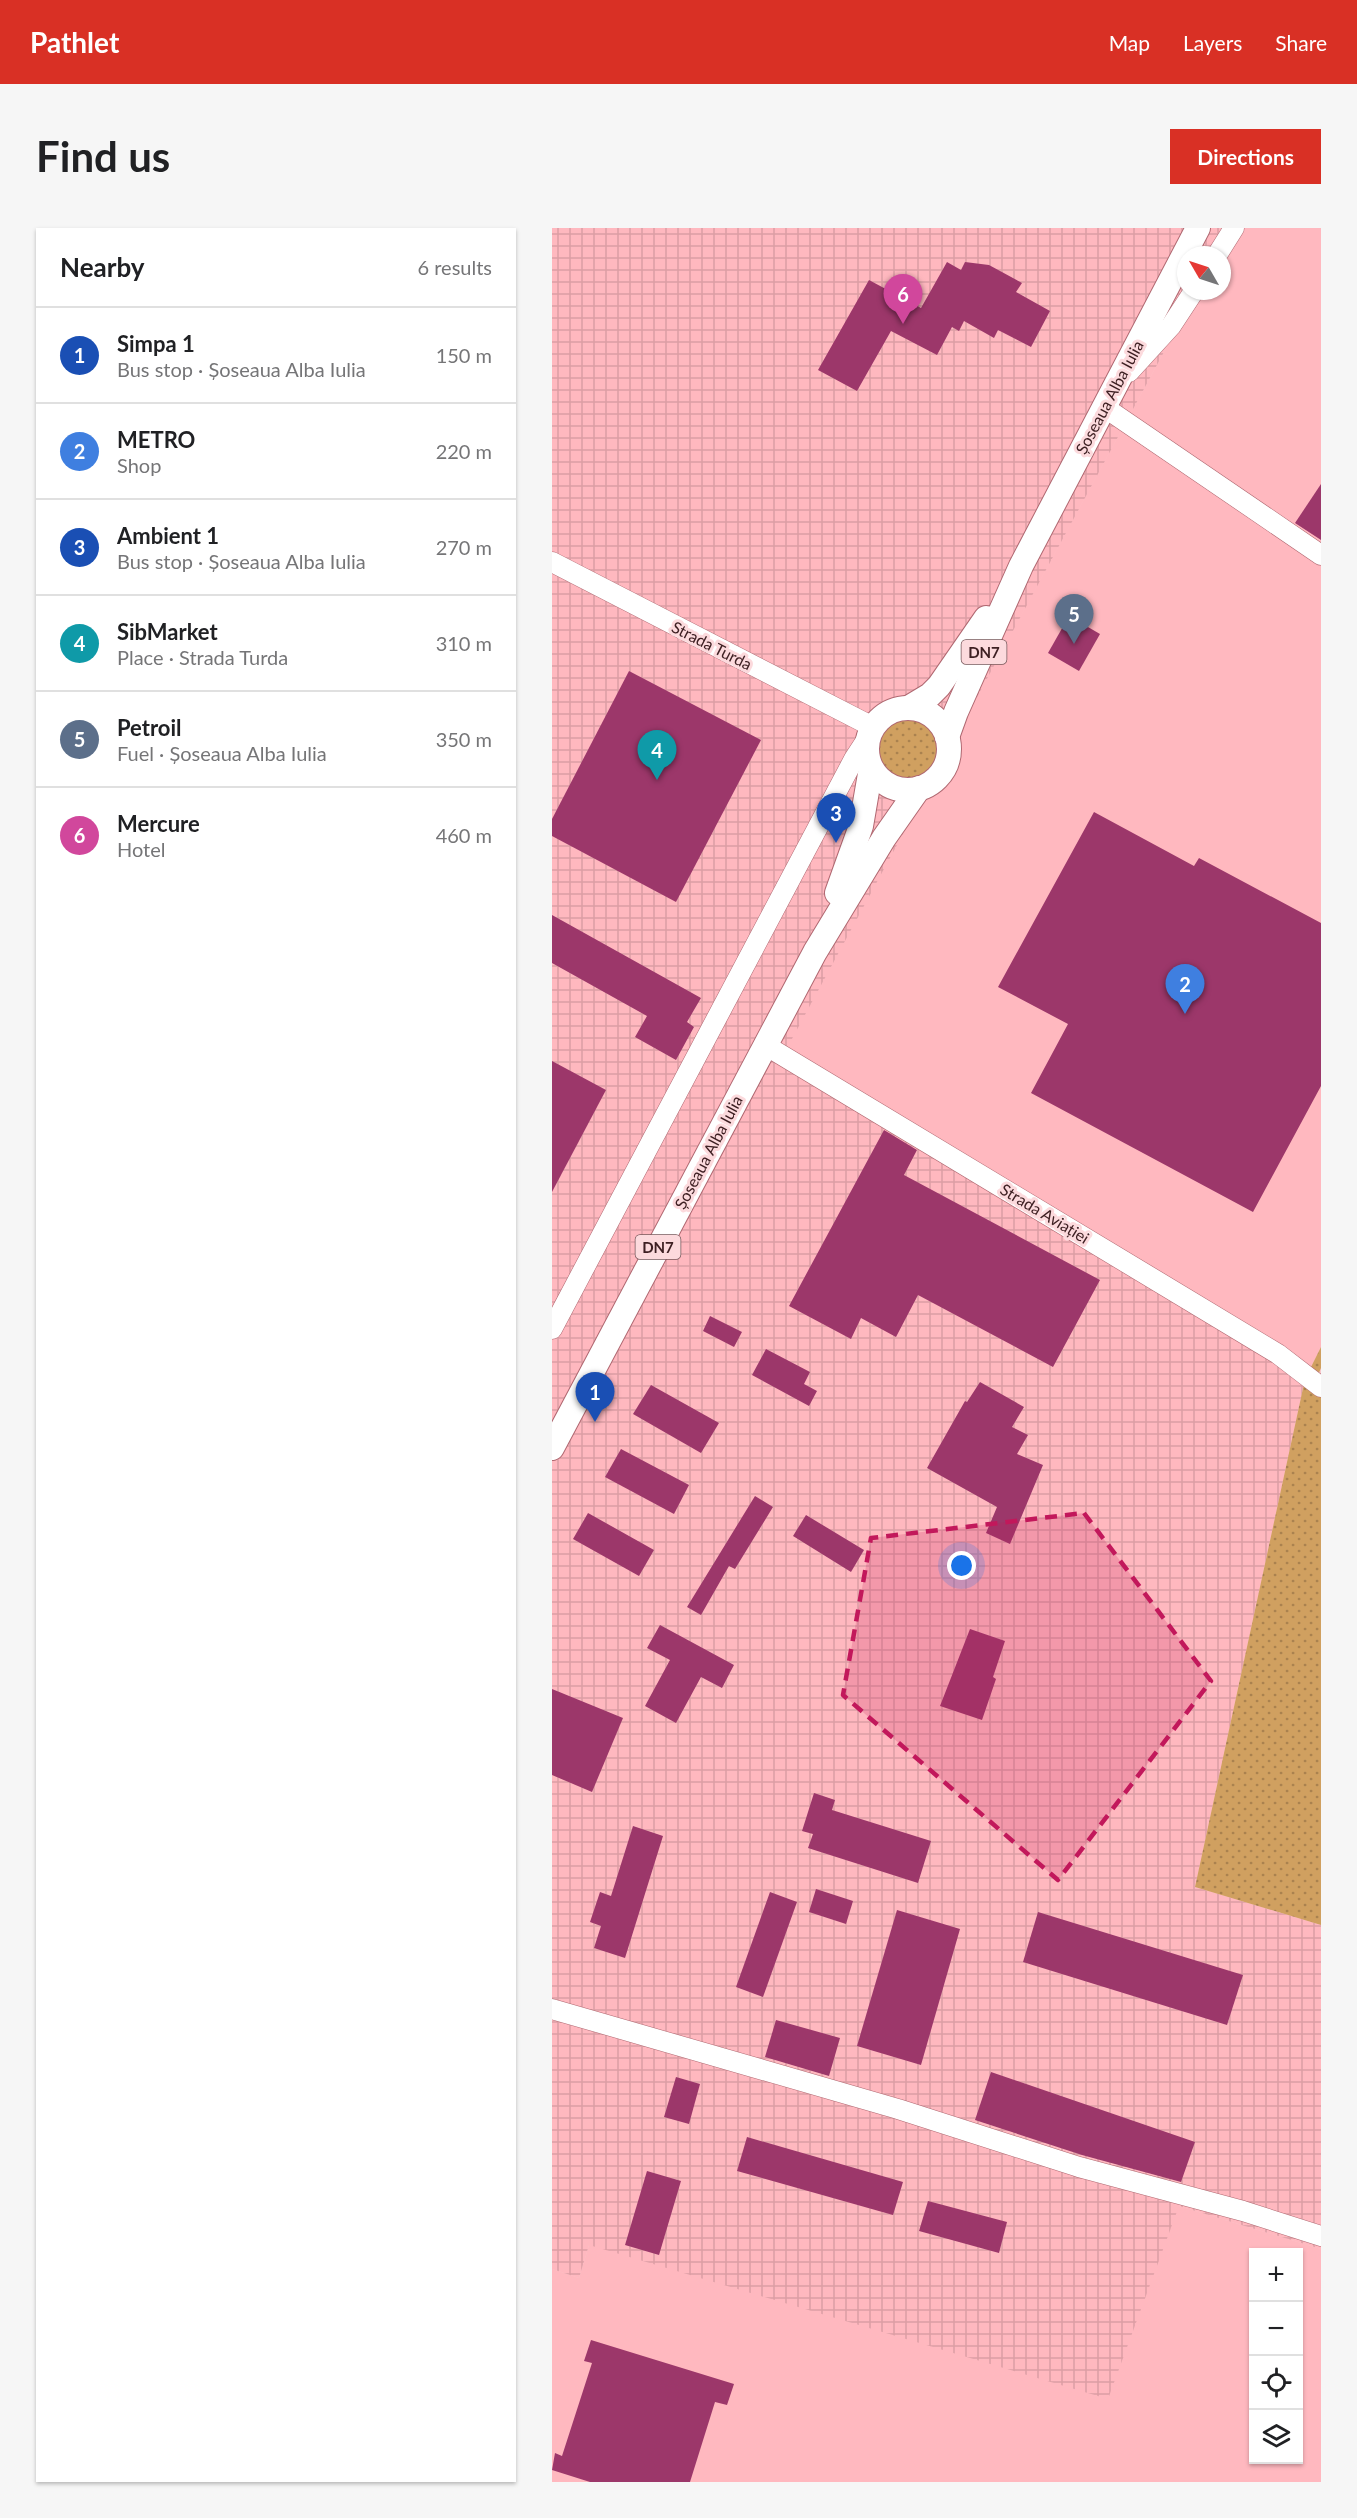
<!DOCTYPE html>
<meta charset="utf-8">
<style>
:root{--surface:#fff;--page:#f6f6f6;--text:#202124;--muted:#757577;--line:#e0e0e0;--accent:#d93025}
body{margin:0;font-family:Lato,sans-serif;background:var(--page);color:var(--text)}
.controls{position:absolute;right:18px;bottom:18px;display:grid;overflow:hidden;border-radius:0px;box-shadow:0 2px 4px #0004}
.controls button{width:54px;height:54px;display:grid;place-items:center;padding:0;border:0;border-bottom:2px solid var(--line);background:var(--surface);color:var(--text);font:30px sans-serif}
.compass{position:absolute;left:625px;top:18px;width:54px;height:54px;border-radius:50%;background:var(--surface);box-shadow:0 2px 4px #0004;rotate:309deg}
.you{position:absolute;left:410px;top:1338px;width:21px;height:21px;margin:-15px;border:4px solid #fff;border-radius:50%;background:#1a73e8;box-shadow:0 0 0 9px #1a73e833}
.badge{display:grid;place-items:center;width:39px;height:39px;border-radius:50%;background:var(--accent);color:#fff;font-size:20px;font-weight:700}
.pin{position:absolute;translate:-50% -50px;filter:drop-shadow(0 2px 3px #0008)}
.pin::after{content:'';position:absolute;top:32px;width:21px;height:18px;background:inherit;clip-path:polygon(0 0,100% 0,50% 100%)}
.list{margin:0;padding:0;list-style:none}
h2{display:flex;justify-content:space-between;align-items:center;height:78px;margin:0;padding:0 24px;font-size:26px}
h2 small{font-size:20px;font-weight:400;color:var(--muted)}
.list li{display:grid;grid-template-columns:39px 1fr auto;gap:18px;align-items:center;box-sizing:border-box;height:96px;padding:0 24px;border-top:2px solid var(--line)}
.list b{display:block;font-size:22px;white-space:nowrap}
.list p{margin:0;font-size:20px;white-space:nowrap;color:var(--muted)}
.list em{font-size:20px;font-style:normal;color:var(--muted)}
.icon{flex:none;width:33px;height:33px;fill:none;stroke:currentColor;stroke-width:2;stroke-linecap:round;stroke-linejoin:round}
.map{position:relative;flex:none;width:769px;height:2254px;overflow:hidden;border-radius:0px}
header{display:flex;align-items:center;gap:36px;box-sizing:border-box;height:84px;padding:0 30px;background:var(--accent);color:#fff}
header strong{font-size:28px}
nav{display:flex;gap:33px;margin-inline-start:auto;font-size:21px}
.intro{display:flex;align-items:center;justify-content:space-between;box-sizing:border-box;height:144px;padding:0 36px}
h1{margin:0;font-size:42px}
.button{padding:15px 27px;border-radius:0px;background:var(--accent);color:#fff;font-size:21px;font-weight:700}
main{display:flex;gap:36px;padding:0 36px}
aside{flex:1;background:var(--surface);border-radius:0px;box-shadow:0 2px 4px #0004}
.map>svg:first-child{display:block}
.built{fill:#ffb8bf;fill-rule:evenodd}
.industrial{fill:url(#industrial-grid)}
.grass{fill:url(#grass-dots)}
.building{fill:#9c376a}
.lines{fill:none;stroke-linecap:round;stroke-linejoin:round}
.minor-casing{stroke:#b06871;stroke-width:21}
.major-casing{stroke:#b06871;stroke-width:26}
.minor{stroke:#fff;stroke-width:20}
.major{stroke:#fff;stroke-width:24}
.marked{fill:#c2185b;fill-opacity:0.2;stroke:#c2185b;stroke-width:4.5;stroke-dasharray:12 8;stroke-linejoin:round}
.labels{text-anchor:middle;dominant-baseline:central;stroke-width:6;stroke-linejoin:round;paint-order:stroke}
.shield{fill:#fcdadd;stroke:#77585b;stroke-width:1.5}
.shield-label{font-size:15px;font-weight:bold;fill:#3e2023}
.street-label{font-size:16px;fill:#3e2023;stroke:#fcdadd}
</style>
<header>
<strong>Pathlet</strong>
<nav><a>Map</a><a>Layers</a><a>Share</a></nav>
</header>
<div class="intro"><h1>Find us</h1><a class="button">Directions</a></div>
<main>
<aside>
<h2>Nearby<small>6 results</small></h2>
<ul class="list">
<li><span class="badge" style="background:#1a4fb4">1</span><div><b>Simpa 1</b><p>Bus stop · Șoseaua Alba Iulia</p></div><em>150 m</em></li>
<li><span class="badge" style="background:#3f7fe0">2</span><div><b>METRO</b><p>Shop</p></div><em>220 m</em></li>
<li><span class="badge" style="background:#1a4fb4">3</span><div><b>Ambient 1</b><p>Bus stop · Șoseaua Alba Iulia</p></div><em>270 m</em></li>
<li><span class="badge" style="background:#0f9aa8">4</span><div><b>SibMarket</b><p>Place · Strada Turda</p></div><em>310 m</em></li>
<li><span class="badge" style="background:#5c6f8a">5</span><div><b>Petroil</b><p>Fuel · Șoseaua Alba Iulia</p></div><em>350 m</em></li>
<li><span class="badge" style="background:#d1479c">6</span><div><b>Mercure</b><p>Hotel</p></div><em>460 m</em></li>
</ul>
</aside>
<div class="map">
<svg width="769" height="2254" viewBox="0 0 769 2254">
<defs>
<pattern id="industrial-grid" width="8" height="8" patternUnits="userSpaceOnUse" patternTransform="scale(1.5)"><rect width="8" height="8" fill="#ffb8bf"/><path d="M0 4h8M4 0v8" fill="none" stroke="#dc9ea4"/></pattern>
<pattern id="grass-dots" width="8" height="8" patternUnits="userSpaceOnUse" patternTransform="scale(1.5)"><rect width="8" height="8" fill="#d0a060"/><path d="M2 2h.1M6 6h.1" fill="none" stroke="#aa824f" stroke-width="1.8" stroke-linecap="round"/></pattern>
</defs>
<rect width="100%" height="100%" fill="#f9c9cd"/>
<g class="built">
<polygon points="679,0 769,0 769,1119 753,1151 227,833 645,63 670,63 670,27"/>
<path d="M 627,1978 L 769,2021 L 769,2254 L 0,2254 L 0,2041 L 27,2050 L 37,2017 ZM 702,2024 L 746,2024 L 746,2232 L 702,2232 Z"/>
</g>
<polygon class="industrial" points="0,0 679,0 664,27 634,27 634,63 645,63 228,833 753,1151 643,1659 769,1697 769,2021 627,1978 556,2171 37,2017 27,2050 0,2041"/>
<g class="grass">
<circle cx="357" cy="521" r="32"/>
<polygon points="769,1119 769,1140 766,1147 769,1149 769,1697 643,1659 753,1151"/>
</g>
<g class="building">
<polygon points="395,34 409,42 413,34 437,37 470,55 464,64 498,83 479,119 446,102 442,110 412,93 407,103 400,99 385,127 339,103 305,163 266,142 317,52 369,80"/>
<polygon points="769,256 769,312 743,295"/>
<polygon points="517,388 548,406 527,443 496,425"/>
<polygon points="77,443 209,512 124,674 0,608 0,591"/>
<polygon points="542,584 642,638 647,630 769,695 769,858 701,984 479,865 516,796 446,759"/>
<polygon points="0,687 149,770 135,794 142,799 124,832 83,809 95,788 0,735"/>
<polygon points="0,833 54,862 0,964"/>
<polygon points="332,902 365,922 352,947 548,1052 501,1139 366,1067 344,1109 309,1090 299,1111 237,1078"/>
<polygon points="158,1088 190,1104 182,1119 151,1103"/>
<polygon points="214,1121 258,1144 252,1156 265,1163 257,1178 200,1147"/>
<polygon points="428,1154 472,1179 460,1199 476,1207 465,1226 491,1237 458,1316 434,1305 445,1279 375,1240 413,1173 415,1174"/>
<polygon points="99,1157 167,1195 149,1225 81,1186"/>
<polygon points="69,1221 137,1257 122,1286 53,1249"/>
<polygon points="203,1268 221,1279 183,1341 177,1338 149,1387 135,1379"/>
<polygon points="36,1285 102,1322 87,1348 21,1311"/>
<polygon points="254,1287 312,1322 299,1344 241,1308"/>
<polygon points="108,1397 182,1437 170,1460 149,1449 124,1495 93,1478 118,1432 95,1420"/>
<polygon points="418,1401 453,1413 441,1449 444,1451 430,1492 388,1478"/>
<polygon points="0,1461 71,1490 40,1564 0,1547"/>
<polygon points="262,1565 283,1572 280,1582 379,1613 366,1655 256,1620 261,1606 250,1603"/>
<polygon points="81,1598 111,1608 73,1730 42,1720 49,1698 38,1694 48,1664 59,1668"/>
<polygon points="264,1661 301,1673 294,1696 257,1684"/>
<polygon points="218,1664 245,1674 211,1769 184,1759"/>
<polygon points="345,1682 408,1701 369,1837 305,1818"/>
<polygon points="486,1684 691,1747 675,1797 471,1734"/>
<polygon points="224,1792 288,1810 277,1848 213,1829"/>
<polygon points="439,1844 643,1914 629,1954 530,1927 423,1892"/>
<polygon points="124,1849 148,1856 137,1896 112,1889"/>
<polygon points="195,1909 351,1954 341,1987 185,1943"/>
<polygon points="95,1943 129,1953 107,2027 73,2017"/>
<polygon points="376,1973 455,1994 447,2025 367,2003"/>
<polygon points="39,2112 182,2156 175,2177 163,2174 138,2254 38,2254 0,2242 3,2225 10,2228 40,2135 32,2133"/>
</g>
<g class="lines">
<g class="minor-casing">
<g id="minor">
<polyline points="665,27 682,0"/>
<polyline points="577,144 619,98 642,63"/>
<polyline points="552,179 769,327"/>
<polyline points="0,334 321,499"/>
<polyline points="213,817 726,1126 769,1159"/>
<polyline points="0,1101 302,531 317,508"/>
<polyline points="0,1781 346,1881 527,1939 691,1983 769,2008"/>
</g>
</g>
<g class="major-casing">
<g id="major">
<polyline points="358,479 378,467 387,458 434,390"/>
<circle cx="356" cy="521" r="41"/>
<polyline points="395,509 404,484 469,338 646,0"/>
<polyline points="285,665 309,598 319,540"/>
<polyline points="0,1220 263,724 332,610 367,560"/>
</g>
</g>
<use href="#minor" class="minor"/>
<use href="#major" class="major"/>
</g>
<path class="marked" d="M 532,1285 L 659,1453 L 506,1652 L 291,1467 L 319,1310 Z"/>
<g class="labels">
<g class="shield">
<rect x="409.5" y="412" width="45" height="24" rx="4.5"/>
<rect x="83.5" y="1007" width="45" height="24" rx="4.5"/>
</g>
<g class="shield-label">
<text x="432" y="424">DN7</text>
<text x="106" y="1019">DN7</text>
</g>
<g class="street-label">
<text transform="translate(557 169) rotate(-62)">Șoseaua Alba Iulia</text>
<text transform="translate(160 417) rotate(27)">Strada Turda</text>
<text transform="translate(156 924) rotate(-62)">Șoseaua Alba Iulia</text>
<text transform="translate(493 985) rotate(31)">Strada Aviației</text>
</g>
</g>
</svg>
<div class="controls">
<button>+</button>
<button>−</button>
<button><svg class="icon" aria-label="locate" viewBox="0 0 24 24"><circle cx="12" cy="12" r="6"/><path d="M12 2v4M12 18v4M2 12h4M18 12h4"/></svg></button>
<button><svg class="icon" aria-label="layers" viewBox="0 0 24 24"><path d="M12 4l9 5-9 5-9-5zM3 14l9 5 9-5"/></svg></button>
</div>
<svg class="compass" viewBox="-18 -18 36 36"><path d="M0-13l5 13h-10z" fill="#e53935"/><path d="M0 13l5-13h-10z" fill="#757577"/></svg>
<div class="you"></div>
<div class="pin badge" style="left:43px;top:1194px;background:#1a4fb4">1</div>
<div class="pin badge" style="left:633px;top:786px;background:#3f7fe0">2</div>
<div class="pin badge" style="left:284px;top:615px;background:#1a4fb4">3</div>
<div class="pin badge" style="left:105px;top:552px;background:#0f9aa8">4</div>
<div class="pin badge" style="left:522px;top:416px;background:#5c6f8a">5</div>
<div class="pin badge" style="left:351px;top:96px;background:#d1479c">6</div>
</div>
</main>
